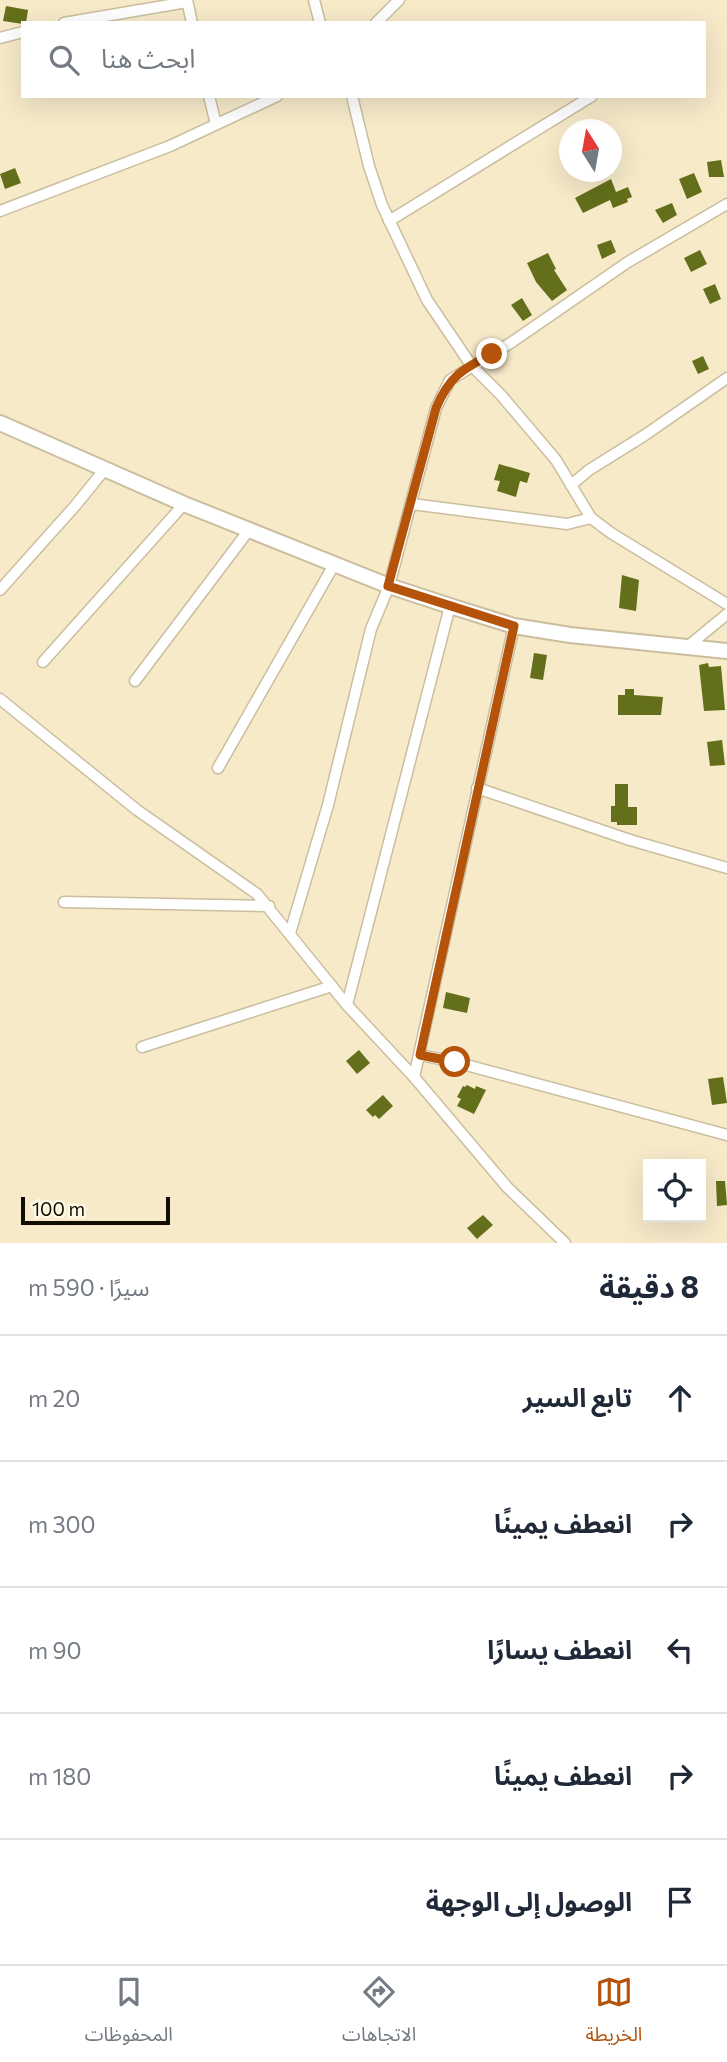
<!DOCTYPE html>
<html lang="ar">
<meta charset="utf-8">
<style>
:root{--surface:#fff;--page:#f6f6f7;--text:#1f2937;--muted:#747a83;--line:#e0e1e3;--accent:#b45309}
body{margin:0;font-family:Commissioner,"Noto Sans Arabic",sans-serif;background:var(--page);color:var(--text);direction:rtl}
.controls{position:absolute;right:21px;bottom:21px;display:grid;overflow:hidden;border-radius:0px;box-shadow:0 7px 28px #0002}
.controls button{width:63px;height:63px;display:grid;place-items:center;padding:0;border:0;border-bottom:2px solid var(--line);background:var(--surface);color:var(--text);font:35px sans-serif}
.compass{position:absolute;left:559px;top:119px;width:63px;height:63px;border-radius:50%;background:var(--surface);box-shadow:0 7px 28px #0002;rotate:349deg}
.scale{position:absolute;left:21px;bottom:18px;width:149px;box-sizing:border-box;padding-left:7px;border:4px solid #110d03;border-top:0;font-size:19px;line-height:24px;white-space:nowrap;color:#110d03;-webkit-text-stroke:5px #fff8e4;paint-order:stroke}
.stop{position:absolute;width:21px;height:21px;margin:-16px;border:5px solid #b45309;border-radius:50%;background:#fff}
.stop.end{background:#b45309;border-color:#fff;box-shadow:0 2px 7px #0008}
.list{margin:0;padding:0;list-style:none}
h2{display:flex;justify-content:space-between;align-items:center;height:91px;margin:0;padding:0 28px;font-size:30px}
h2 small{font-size:23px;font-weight:400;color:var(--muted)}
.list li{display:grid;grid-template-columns:46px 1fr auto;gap:21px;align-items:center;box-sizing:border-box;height:126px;padding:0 28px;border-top:2px solid var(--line)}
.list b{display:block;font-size:26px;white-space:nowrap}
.list em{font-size:23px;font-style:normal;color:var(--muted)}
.icon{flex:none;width:38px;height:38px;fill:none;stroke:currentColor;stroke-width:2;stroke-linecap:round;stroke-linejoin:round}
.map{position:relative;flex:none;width:727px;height:1243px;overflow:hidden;direction:ltr}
.search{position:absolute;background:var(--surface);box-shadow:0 7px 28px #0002;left:21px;right:21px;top:21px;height:77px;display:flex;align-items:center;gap:18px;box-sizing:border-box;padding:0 24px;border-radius:0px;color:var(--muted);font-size:26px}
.sheet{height:721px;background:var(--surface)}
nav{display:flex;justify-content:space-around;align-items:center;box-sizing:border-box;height:98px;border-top:2px solid var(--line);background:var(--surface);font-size:19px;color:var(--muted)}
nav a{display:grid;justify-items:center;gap:4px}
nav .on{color:var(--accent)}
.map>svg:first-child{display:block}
.building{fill:#636f1a}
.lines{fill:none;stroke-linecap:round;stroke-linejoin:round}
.street-casing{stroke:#cabe9e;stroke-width:13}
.secondary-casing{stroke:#cabe9e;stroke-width:18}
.street{stroke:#fff;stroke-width:10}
.secondary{stroke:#fff;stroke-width:14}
.route{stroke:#b45309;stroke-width:9}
</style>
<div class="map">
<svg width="727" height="1243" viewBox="0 0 727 1243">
<rect width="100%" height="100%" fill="#f6eac9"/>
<g class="building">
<polygon points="6,6 28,10 26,23 23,24 3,21"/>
<polygon points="721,160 724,177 709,177 707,162"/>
<polygon points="15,168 21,183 5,189 0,174"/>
<polygon points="694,173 702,192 687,199 679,179"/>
<polygon points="611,179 616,192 628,187 632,197 627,199 628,202 613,208 610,200 583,213 575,198"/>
<polygon points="672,203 677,215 663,223 655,210"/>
<polygon points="611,240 616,252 602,259 597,245"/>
<polygon points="700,250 707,264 691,272 684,258"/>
<polygon points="548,253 556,269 554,270 567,290 552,301 536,282 527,263"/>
<polygon points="715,284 721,299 710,304 703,289"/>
<polygon points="522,298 532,315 523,321 511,305"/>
<polygon points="703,356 709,369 698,374 692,361"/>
<polygon points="499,464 530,473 527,483 520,481 516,497 497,491 500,481 494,480"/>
<polygon points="622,575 639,580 636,611 619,608"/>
<polygon points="534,653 547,655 543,680 530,678"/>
<polygon points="708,663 709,667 721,666 725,710 704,711 699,665"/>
<polygon points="625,689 634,689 634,695 663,697 661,715 618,715 618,695 625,695"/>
<polygon points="722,740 725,765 710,766 707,742"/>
<polygon points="615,784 628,784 628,807 637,807 637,825 617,825 617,822 611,822 611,806 615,806"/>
<polygon points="446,992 470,998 467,1013 443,1008"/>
<polygon points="359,1050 370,1063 357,1074 346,1061"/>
<polygon points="723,1077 727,1103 712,1105 708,1079"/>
<polygon points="467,1085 475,1089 476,1086 486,1090 474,1114 457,1106 461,1099 457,1097 463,1086 465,1087"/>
<polygon points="383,1095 393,1106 379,1119 375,1115 373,1117 366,1110"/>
<polygon points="716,1181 725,1181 727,1205 717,1206"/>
<polygon points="483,1215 493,1225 477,1239 467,1228"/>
</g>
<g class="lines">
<g class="street-casing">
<g id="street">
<polyline points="187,0 192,23"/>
<polyline points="314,0 320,23"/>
<polyline points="64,23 187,2"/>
<polyline points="376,23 399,0"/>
<polyline points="0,38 23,32"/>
<polyline points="209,96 216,124"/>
<polyline points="352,96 369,166 382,205 427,300 471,365 501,395 556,460 591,518 611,533 727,604"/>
<polyline points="0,211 170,146 277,96"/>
<polyline points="389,221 592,96"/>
<polyline points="571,485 589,470 645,435 727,378"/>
<polyline points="412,504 567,524 591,518"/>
<polyline points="0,590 75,506 105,469"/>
<polyline points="687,647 727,614"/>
<polyline points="43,662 184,504"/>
<polyline points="135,681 249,530"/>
<polyline points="0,699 137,810 257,894 347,1005 414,1077 507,1187 565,1243"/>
<polyline points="218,768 335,563"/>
<polyline points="477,788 630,840 727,868"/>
<polyline points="64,902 269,906"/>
<polyline points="290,933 328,805 371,629 389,586 436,408 450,380 512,342 628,262 727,204"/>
<polyline points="347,1005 450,606"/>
<polyline points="142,1047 332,986"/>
<polyline points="420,1055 455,1062 727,1135"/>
<polyline points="414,1077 514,626"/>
</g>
</g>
<g class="secondary-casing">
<polyline id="secondary" points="0,423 184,504 389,586 450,606 514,626 570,635 727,651"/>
</g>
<use href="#street" class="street"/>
<use href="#secondary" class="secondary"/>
</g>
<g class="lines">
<path class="route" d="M 455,1062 L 420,1055 L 514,626 L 388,586 L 436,408 C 449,377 462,369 492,354"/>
</g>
</svg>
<div class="controls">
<button><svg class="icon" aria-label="locate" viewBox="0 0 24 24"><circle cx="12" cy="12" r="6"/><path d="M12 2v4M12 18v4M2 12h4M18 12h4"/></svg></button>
</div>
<svg class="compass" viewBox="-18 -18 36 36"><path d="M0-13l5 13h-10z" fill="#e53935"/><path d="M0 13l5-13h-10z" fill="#747a83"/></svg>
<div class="scale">100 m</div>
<div class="stop" style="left:455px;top:1062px"></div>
<div class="stop end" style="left:492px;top:354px"></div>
<div class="search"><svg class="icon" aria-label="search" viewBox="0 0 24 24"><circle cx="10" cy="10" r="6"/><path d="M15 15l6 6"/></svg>ابحث هنا</div>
</div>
<section class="sheet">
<h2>8 دقيقة<small>سيرًا · 590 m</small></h2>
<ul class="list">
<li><svg class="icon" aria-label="ahead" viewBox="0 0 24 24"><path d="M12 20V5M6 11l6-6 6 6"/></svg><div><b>تابع السير</b></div><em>20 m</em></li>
<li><svg class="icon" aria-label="right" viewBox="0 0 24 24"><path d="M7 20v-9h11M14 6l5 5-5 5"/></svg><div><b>انعطف يمينًا</b></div><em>300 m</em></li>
<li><svg class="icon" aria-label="left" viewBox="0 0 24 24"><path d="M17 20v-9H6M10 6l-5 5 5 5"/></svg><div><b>انعطف يسارًا</b></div><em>90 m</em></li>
<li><svg class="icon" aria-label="right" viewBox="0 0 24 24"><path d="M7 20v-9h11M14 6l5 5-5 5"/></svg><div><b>انعطف يمينًا</b></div><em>180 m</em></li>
<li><svg class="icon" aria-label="arrive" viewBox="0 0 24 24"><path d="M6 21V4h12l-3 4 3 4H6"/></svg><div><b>الوصول إلى الوجهة</b></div></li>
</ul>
</section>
<nav>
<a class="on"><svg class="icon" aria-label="map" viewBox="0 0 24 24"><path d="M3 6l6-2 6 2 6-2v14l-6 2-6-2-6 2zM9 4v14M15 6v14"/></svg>الخريطة</a>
<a><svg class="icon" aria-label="directions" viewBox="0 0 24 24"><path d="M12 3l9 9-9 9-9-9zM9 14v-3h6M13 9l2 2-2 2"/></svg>الاتجاهات</a>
<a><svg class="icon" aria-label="saved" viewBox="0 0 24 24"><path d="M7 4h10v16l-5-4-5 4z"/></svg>المحفوظات</a>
</nav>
